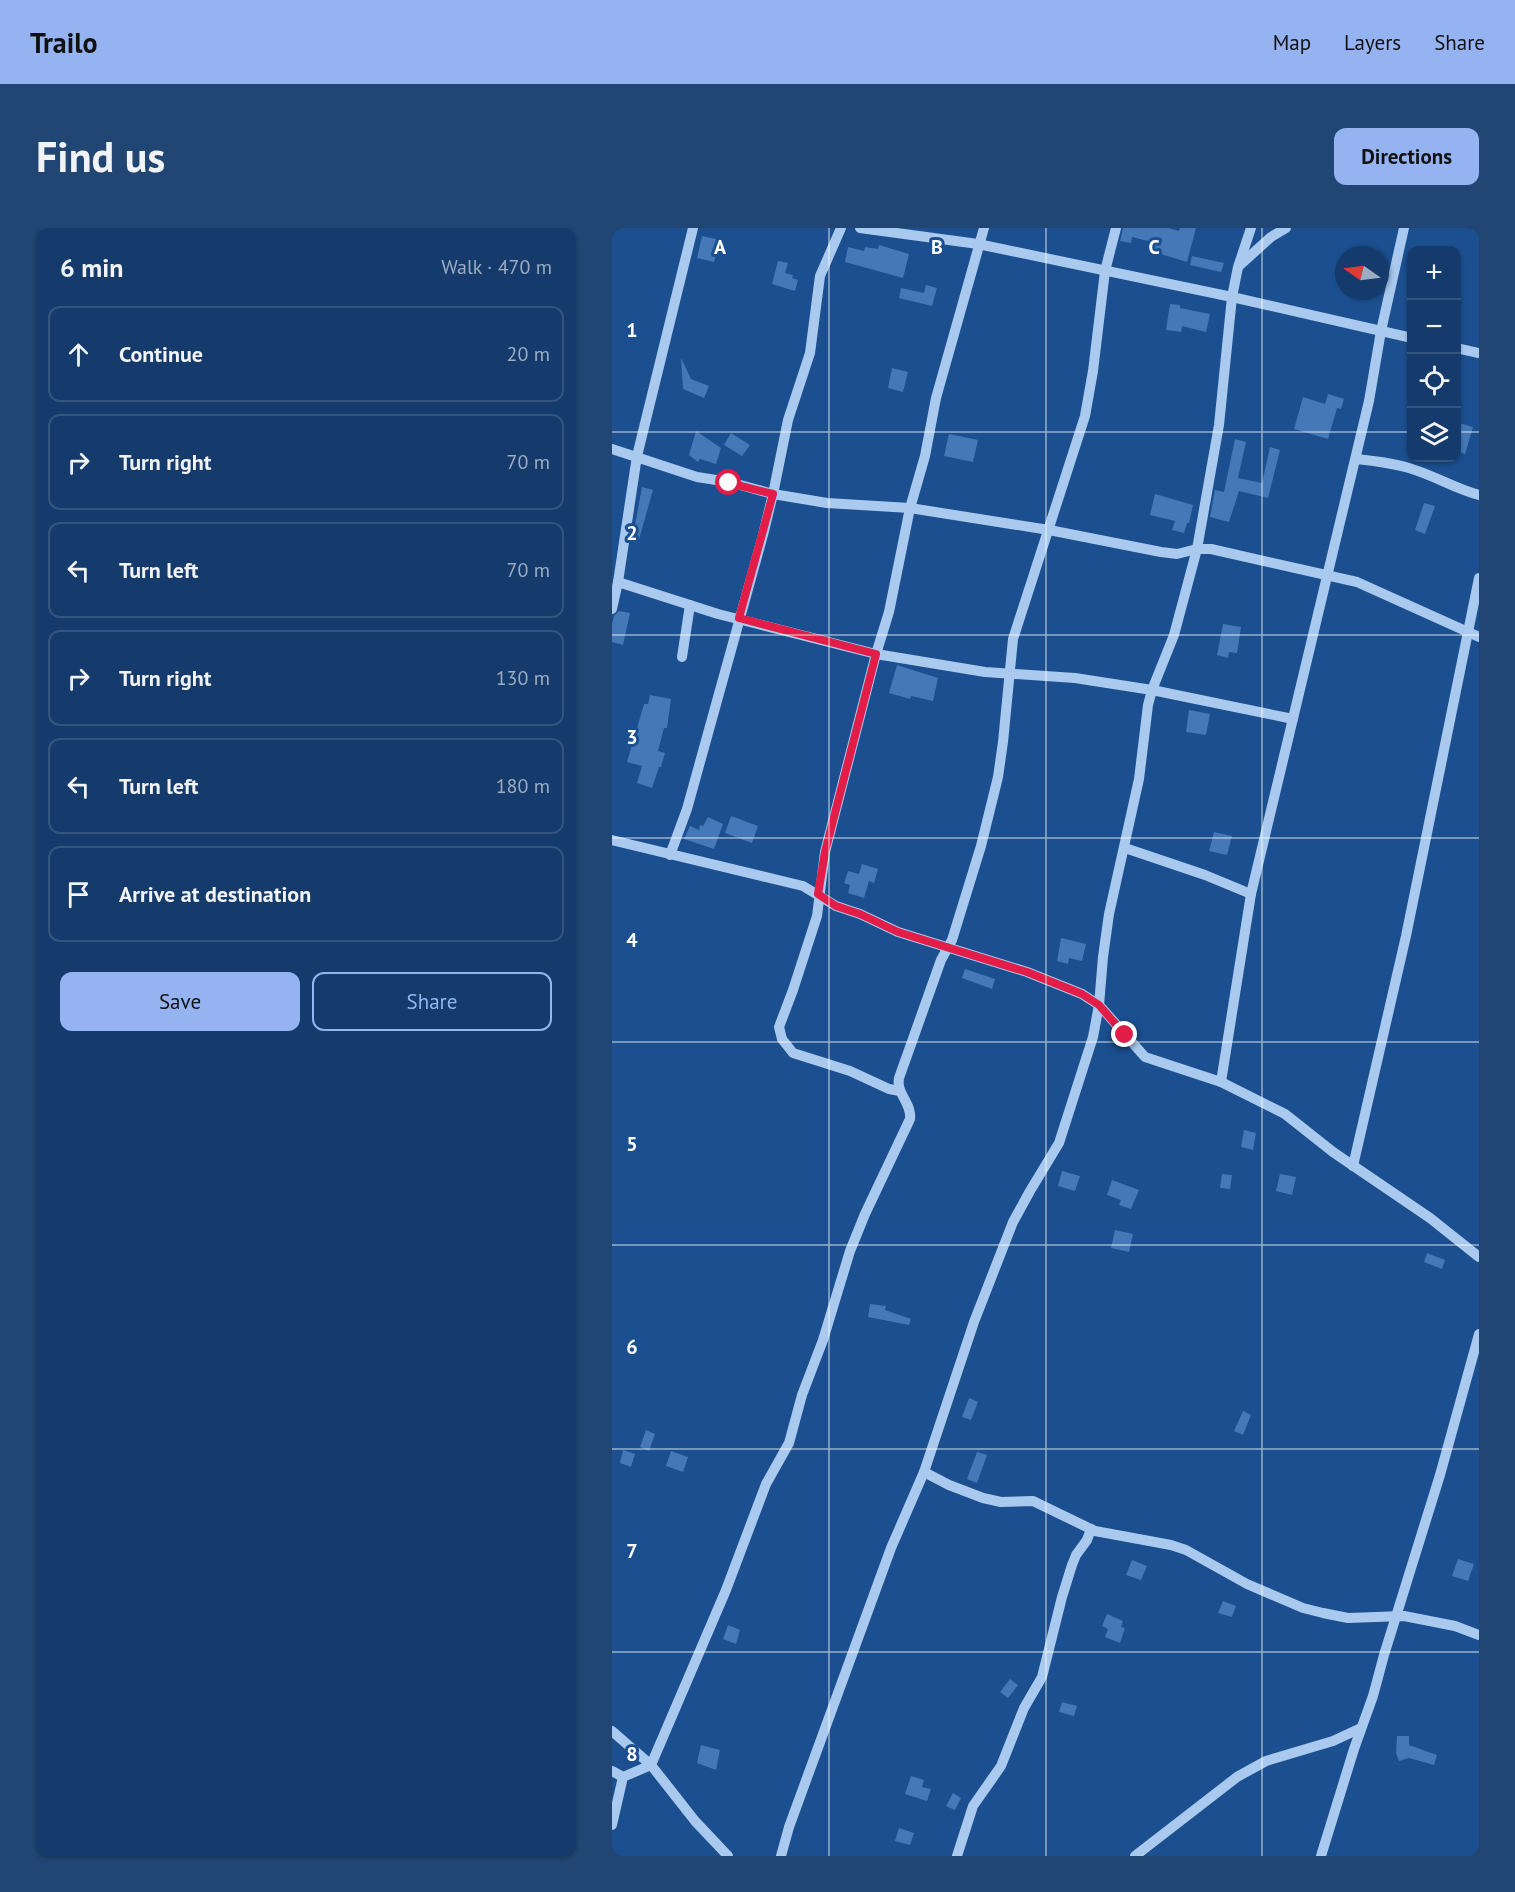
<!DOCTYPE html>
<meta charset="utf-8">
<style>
:root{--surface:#143b6b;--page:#214673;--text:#f1f3f6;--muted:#9dadc1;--line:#33557e;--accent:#95b2f1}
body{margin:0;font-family:"PT Sans",sans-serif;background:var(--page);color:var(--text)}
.controls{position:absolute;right:18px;top:18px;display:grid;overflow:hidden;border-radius:12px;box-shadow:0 2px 4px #0004}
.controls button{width:54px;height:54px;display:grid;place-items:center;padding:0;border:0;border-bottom:2px solid var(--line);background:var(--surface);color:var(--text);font:30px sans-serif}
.compass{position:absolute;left:723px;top:18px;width:54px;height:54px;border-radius:50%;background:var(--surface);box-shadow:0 2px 4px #0004;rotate:284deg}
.stop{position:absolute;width:18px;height:18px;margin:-14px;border:4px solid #e11d48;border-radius:50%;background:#fff}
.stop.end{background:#e11d48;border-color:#fff;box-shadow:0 2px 6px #0008}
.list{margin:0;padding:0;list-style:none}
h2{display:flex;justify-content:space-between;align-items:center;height:78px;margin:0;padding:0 24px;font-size:26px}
h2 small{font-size:20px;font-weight:400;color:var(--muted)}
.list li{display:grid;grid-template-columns:39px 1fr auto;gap:18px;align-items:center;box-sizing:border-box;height:96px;margin:0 12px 12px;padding:0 12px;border:2px solid var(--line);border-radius:12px}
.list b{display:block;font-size:22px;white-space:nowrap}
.list em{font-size:20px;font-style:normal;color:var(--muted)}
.actions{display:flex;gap:12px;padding:18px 24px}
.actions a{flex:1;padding:14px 0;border:2px solid var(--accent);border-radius:12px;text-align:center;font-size:21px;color:var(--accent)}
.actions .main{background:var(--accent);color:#111}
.icon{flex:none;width:33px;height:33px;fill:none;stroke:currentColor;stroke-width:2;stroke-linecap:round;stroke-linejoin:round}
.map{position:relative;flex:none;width:867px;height:1628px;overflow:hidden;border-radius:12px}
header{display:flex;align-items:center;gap:36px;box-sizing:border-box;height:84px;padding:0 30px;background:var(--accent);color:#111}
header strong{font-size:28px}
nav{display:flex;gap:33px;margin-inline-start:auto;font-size:21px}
.intro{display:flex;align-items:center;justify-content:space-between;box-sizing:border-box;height:144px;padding:0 36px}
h1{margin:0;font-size:42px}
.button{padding:15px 27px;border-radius:12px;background:var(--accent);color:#111;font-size:21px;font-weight:700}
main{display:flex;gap:36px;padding:0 36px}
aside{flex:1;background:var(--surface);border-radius:12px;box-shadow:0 2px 4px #0004}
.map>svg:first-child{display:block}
.building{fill:#4478b7}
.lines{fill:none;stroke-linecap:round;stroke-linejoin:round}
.minor{stroke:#a9c9ee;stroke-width:10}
.route{stroke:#e11d48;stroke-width:8}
.grid{fill:none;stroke:#fff;stroke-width:1.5;stroke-opacity:0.55}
.grid-label{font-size:20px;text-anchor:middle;font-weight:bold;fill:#fff;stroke:#1b4f8f;stroke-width:6;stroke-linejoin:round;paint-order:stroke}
</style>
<header>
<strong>Trailo</strong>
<nav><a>Map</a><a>Layers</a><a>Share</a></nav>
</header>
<div class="intro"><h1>Find us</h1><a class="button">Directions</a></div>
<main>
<aside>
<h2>6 min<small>Walk · 470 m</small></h2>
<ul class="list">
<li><svg class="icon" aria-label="ahead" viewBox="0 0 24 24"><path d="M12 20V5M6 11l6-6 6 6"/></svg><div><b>Continue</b></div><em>20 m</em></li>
<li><svg class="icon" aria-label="right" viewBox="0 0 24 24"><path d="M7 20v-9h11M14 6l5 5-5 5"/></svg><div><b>Turn right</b></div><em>70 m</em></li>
<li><svg class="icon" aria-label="left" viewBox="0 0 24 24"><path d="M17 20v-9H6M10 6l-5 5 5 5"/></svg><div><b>Turn left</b></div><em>70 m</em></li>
<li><svg class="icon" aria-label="right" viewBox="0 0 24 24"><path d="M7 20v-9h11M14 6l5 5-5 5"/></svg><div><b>Turn right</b></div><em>130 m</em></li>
<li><svg class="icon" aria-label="left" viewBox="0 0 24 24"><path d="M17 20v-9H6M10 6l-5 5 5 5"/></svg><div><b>Turn left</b></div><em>180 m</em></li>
<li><svg class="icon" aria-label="arrive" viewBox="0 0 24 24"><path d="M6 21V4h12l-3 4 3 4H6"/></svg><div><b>Arrive at destination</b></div></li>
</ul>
<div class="actions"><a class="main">Save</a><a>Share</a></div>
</aside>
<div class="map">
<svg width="867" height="1628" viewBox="0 0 867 1628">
<rect width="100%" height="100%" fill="#1b4f8f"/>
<g class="building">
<polygon points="511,0 556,0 567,3 568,0 584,0 575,34 542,24 544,15 520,9 519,15 508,13"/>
<polygon points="90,8 108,12 102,34 85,30"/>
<polygon points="267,17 297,26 291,50 233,34 236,19 252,23 253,19 266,21"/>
<polygon points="580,28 612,35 609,44 578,37"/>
<polygon points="166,33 176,35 173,45 181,47 180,50 186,52 183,63 160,56"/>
<polygon points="314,57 325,60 320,78 287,70 289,60 312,65"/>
<polygon points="558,76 568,77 568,80 598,86 594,104 570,98 569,104 554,102"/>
<polygon points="69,130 79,151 97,158 92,170 71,161"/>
<polygon points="280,140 296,144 291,164 276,160"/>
<polygon points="716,166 732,171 729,181 725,180 716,211 682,201 691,169 713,176"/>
<polygon points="844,194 861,199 853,226 844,223"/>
<polygon points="84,203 109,220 104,236 88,231 86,234 77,227"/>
<polygon points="119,205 138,217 130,228 112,217"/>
<polygon points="337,206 366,212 361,234 332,228"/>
<polygon points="623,211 634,214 626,250 650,255 658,219 668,222 656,270 627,263 617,294 598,289 603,262 612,264"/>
<polygon points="30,259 41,262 26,315 20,313"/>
<polygon points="543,266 581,277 577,295 575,295 572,305 560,302 563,293 538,287"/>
<polygon points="812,275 823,278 813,306 803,302"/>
<polygon points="7,383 18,385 11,417 0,414 0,396 2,388"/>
<polygon points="611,396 629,399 625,425 617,424 616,430 605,427"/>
<polygon points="285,437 326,450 321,473 299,468 298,471 277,465"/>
<polygon points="38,467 59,471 55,500 52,500 46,523 53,525 49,539 47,539 40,560 25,555 30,538 15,534 32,476 36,476"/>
<polygon points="577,482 598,486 594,507 574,504"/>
<polygon points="119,588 146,598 140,615 113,605"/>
<polygon points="96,589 111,596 102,621 72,611 78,598 87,602 88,597 91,598"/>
<polygon points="602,604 620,608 615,627 597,623"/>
<polygon points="250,636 266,641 262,655 257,653 252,670 236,665 238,657 232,655 236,643 247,646"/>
<polygon points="449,710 474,716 470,733 457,730 456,736 445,733"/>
<polygon points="353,741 383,751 380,761 350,750"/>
<polygon points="632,902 644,905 641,922 629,919"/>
<polygon points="450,943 468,948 463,963 446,958"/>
<polygon points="610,946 620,947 618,961 608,960"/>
<polygon points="668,946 684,949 680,967 664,963"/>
<polygon points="500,952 527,962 519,981 507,977 509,972 495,967"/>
<polygon points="503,1002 521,1006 517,1024 499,1020"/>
<polygon points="815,1025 833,1032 830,1041 812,1034"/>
<polygon points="258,1076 274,1078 273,1082 299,1091 297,1097 256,1089"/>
<polygon points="357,1170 366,1174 359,1192 350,1189"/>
<polygon points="631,1183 639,1187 631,1207 622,1203"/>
<polygon points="34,1202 43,1206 37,1223 28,1219"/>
<polygon points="11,1222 23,1226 19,1239 8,1235"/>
<polygon points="59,1223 76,1229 71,1244 54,1238"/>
<polygon points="365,1224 375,1227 365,1255 355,1251"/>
<polygon points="846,1331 862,1336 856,1353 840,1348"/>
<polygon points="520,1332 535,1338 529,1352 514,1347"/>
<polygon points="611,1373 624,1378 620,1389 606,1385"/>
<polygon points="495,1386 511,1393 509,1399 513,1400 508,1415 493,1409 496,1401 490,1398"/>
<polygon points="116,1397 128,1402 124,1416 111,1411"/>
<polygon points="398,1451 406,1457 396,1470 388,1464"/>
<polygon points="450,1474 465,1478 462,1488 447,1484"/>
<polygon points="785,1508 797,1508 797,1517 825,1527 822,1537 797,1530 787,1533 784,1525"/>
<polygon points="89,1517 108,1522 104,1542 85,1535"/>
<polygon points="299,1548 312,1552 310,1559 319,1561 315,1573 293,1566"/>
<polygon points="341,1565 349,1570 343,1582 334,1578"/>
<polygon points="287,1600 302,1605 298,1617 283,1613"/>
</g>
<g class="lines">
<g class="minor">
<polyline points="248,0 366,16 620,69 800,110"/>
<polyline points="628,37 659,9 674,0"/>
<polyline points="844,120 867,125"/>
<polyline points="0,221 85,249 117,254 161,266 215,275 298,280 437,302 549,324 565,326 585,321 599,321 745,354 867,409"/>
<path d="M 744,231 C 763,233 782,235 800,241 C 823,248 844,261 867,267"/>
<polyline points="6,354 106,386 264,426 373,444 463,450 540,462 681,491"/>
<polyline points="0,381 6,354 25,228 81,0"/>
<polyline points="70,429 78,377"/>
<polyline points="0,612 191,658 224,678 248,686 286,704 415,744 470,766 487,777 533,829 609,854 673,886 721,924 818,990 867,1029"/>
<polyline points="513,620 593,647 639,666"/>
<polyline points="58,627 75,581 151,307 161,266 176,192 198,125 208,48 229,0"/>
<polyline points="609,854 639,666 757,173 769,103 792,0"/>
<polyline points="288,863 277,861 238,843 181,825 170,811 167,799 181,762 205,688 213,624 264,426 277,384 298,280 313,228 324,170 372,0"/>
<polyline points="741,938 794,708 867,350"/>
<polyline points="312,1244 337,1257 371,1270 389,1274 421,1273 483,1303 559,1317 574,1322 635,1356 691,1380 711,1385 736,1390 792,1388 843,1398 867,1407"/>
<polyline points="0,1503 39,1537 83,1593 116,1628"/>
<polyline points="0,1543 11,1549"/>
<path d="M 0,1597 L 11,1549 L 39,1537 L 114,1362 L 154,1256 L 177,1215 L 190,1167 L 211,1112 L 238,1023 L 253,986 L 298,891 C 300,875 284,866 287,850 L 329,732 L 340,712 L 369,618 L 386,549 L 391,514 L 401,411 L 473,188 L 481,143 L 493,43 L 504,0"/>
<polyline points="169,1628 177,1599 279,1320 312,1244 362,1094 401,994 418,963 447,915 481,809 487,777 491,729 497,686 527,551 536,477 540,462 562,407 585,321 607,197 620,69 626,39 639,0"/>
<polyline points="345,1628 361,1578 389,1538 412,1480 430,1449 450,1369 460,1337 464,1327 475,1312 479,1301"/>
<polyline points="523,1628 625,1549 654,1533 721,1513 749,1500"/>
<polyline points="709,1628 742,1521 761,1468 772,1427 828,1247 867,1106"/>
</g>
</g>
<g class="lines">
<polyline class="route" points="117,255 161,266 127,390 264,426 213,624 206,666 224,678 248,686 286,704 415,744 470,766 487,777 513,807"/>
</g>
<path class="grid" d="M 217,0 L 217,1628M 434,0 L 434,1628M 650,0 L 650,1628M 0,204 L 800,204M 844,204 L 867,204M 0,407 L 867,407M 0,610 L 867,610M 0,814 L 867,814M 0,1017 L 867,1017M 0,1221 L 867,1221M 0,1424 L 867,1424"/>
<g class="grid-label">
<text x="108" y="26">A</text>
<text x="325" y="26">B</text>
<text x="542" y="26">C</text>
<text x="20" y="109">1</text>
<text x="20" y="312">2</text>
<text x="20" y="516">3</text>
<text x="20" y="719">4</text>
<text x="20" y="923">5</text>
<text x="20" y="1126">6</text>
<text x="20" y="1330">7</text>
<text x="20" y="1533">8</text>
</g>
</svg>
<div class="controls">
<button>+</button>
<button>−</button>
<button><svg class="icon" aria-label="locate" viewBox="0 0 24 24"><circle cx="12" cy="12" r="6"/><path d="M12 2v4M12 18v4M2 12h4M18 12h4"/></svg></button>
<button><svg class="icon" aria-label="layers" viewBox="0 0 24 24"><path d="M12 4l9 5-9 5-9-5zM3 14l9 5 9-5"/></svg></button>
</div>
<svg class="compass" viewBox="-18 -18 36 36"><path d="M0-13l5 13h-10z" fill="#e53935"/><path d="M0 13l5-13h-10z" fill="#9dadc1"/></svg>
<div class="stop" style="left:117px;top:255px"></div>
<div class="stop end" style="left:513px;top:807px"></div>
</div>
</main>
